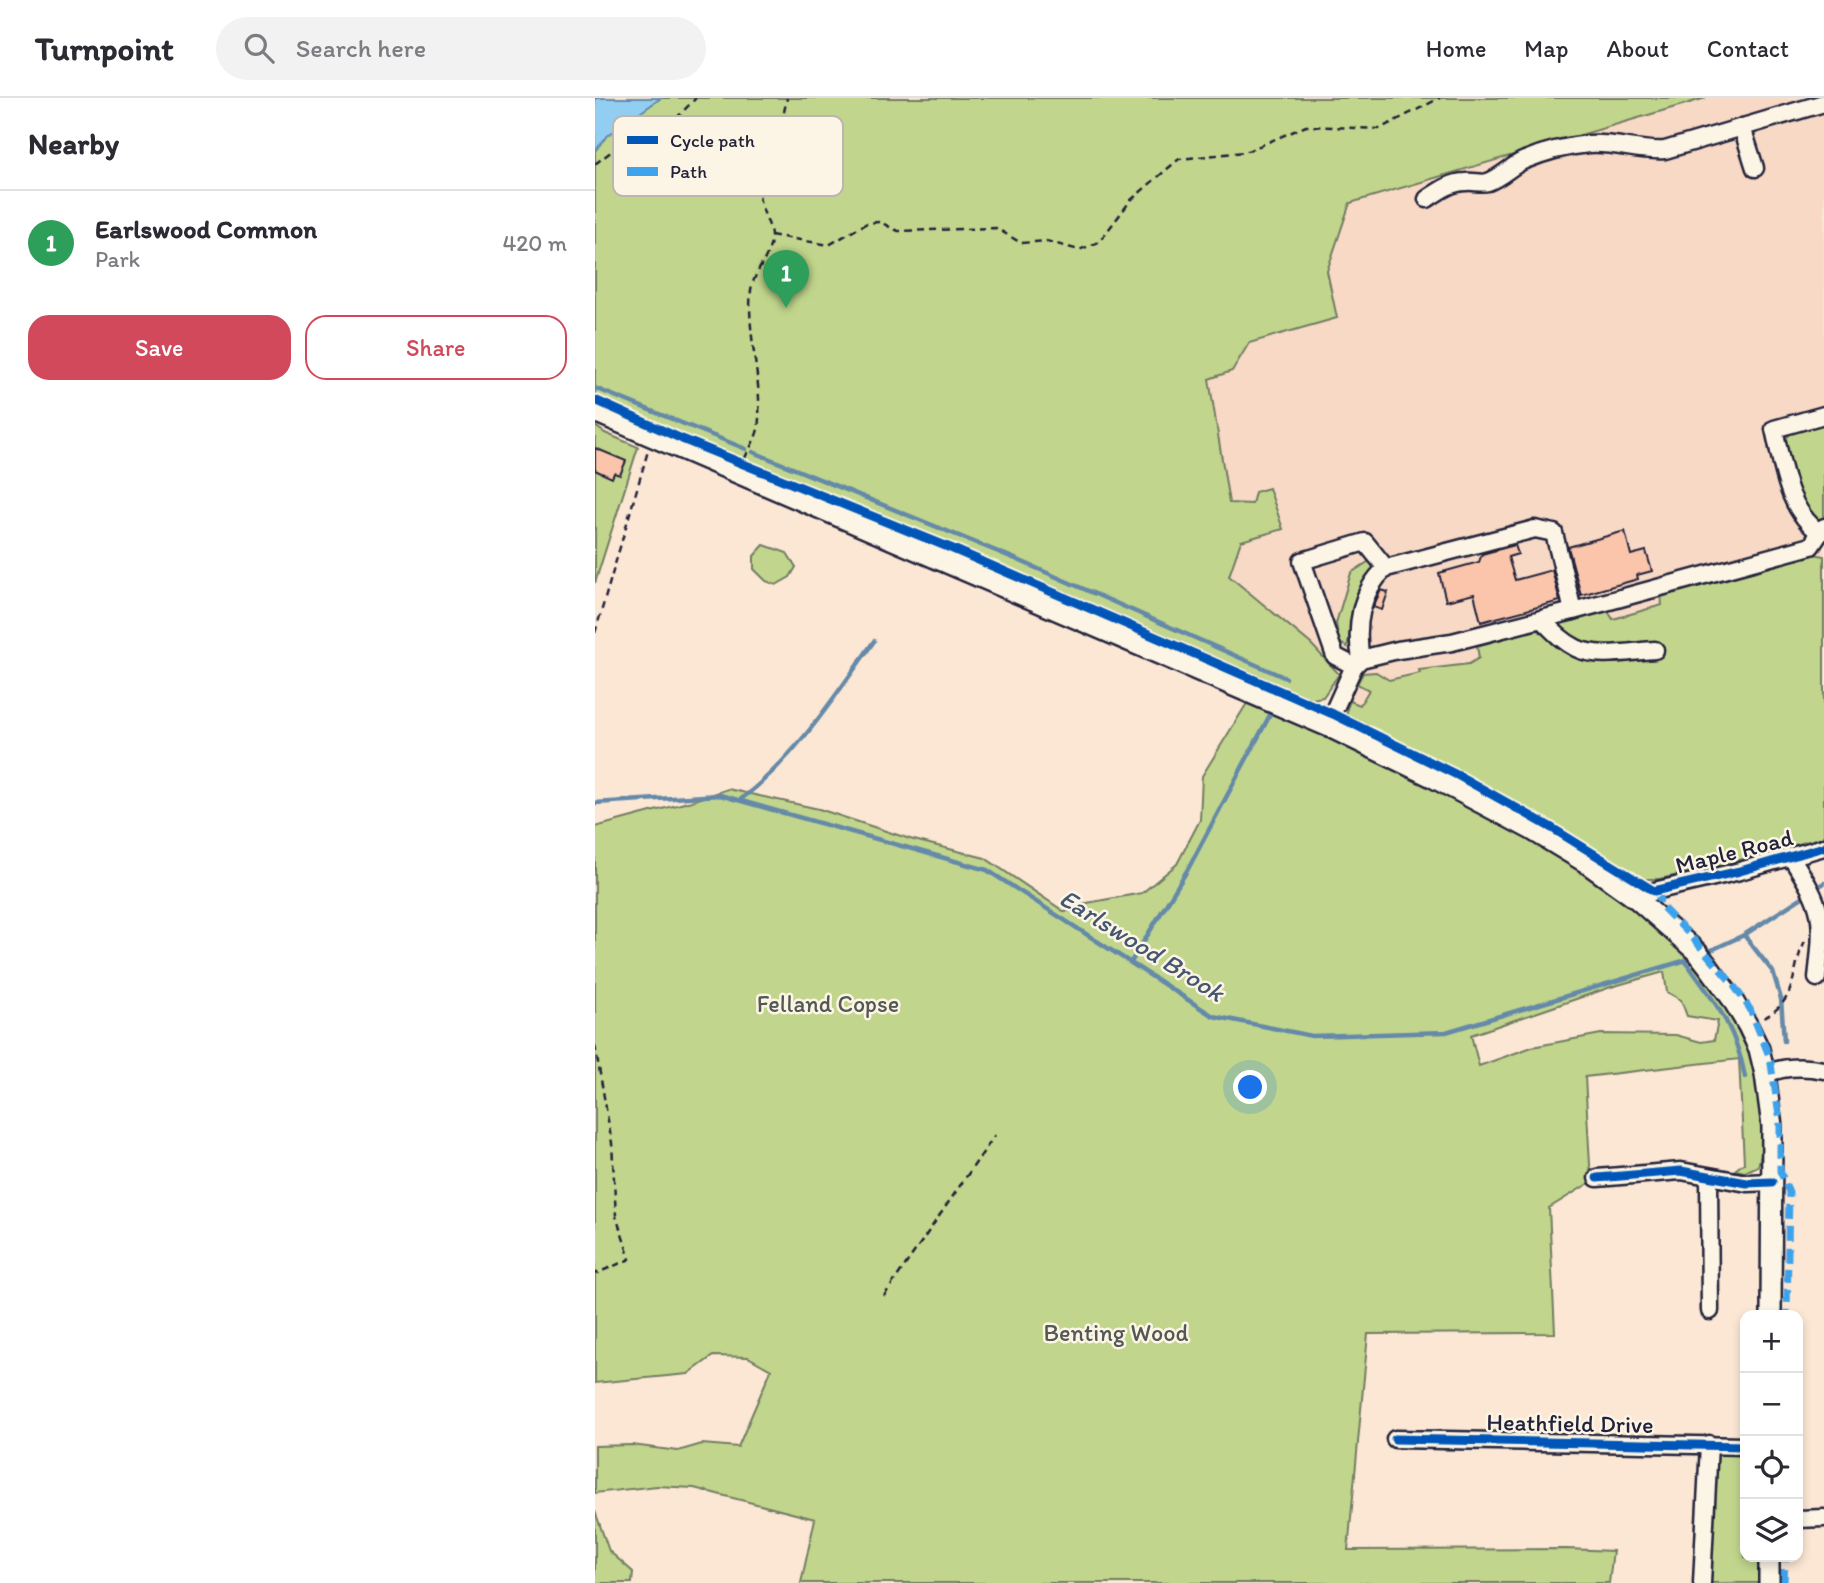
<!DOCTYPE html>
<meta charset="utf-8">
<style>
:root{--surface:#fff;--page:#f2f2f3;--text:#2b2b33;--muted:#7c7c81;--line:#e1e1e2;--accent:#d1495b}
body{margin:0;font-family:Itim,sans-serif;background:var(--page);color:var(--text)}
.controls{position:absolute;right:21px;bottom:21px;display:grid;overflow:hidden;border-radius:14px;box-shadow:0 4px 10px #0003}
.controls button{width:63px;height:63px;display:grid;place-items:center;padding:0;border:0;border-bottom:2px solid var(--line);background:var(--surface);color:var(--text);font:35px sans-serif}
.you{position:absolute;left:656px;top:990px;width:24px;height:24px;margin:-18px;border:5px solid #fff;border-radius:50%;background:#1a73e8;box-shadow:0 0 0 10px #1a73e833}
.badge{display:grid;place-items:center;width:46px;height:46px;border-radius:50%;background:var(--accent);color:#fff;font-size:23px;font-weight:700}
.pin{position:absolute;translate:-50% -58px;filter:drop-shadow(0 2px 4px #0008)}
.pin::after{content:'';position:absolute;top:37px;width:24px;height:21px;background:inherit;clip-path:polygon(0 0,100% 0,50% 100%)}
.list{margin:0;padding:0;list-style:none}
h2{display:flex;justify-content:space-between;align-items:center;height:91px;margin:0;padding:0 28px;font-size:30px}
h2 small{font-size:23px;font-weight:400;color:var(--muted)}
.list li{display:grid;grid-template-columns:46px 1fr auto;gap:21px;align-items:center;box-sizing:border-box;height:105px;padding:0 28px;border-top:2px solid var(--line)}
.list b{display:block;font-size:26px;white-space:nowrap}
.list p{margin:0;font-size:23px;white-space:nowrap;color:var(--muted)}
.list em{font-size:23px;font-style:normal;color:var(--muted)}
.actions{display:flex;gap:14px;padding:21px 28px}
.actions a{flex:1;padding:16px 0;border:2px solid var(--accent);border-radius:21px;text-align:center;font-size:24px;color:var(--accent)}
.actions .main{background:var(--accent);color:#fff}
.icon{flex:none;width:38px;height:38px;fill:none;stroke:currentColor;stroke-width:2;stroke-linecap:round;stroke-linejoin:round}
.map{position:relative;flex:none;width:1229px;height:1485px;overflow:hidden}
header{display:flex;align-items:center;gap:42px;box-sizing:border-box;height:98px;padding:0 35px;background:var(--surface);border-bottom:2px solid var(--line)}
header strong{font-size:33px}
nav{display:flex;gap:38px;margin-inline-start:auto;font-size:24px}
.search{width:490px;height:63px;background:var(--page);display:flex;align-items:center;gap:18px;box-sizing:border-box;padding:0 24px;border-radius:38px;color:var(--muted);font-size:26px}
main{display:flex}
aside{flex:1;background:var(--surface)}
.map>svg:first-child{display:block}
.built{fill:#f7d9c5}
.green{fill:#c1d68c;stroke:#727c64;stroke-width:2;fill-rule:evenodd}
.water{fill:#92cef2;stroke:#6589a9;stroke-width:2}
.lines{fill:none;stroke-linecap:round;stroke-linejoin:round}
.stream{stroke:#6589a9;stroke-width:4.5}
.building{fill:#fac5ab;stroke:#22223b;stroke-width:2}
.minor-casing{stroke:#22223b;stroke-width:21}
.major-casing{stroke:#22223b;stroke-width:24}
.path{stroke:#22223b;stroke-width:2.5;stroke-dasharray:7 5;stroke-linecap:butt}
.minor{stroke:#fcf5e5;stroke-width:16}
.major{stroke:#fcf5e5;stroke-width:19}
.quiet{stroke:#3ea2ec;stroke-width:7;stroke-dasharray:14 7;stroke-linecap:butt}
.cycleway-casing{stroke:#fcf5e5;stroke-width:13}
.cycleway{stroke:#0057b8;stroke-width:9}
.labels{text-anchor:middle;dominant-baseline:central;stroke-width:5;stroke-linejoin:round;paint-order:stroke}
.street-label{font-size:24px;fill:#22223b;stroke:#fcf5e5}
.park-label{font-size:24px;fill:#525853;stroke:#fcf5e5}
.water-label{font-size:26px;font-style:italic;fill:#445672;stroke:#fcf5e5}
.key{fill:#fcf5e5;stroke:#bbb6b2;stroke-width:2}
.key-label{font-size:19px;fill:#22223b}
</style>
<header>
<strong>Turnpoint</strong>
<div class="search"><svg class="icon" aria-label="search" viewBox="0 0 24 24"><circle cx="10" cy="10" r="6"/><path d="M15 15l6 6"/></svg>Search here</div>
<nav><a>Home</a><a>Map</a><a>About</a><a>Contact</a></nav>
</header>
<main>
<aside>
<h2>Nearby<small></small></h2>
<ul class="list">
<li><span class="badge" style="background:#2e9e5b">1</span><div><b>Earlswood Common</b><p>Park</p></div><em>420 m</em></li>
</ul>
<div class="actions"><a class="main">Save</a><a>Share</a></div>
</aside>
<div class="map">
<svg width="1229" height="1485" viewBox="0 0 1229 1485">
<rect width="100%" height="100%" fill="#fbe7d4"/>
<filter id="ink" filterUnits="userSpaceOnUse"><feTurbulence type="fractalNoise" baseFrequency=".0143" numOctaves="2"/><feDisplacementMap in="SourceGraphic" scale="14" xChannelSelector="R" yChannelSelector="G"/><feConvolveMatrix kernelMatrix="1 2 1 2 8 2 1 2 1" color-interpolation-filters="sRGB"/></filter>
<g filter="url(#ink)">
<polygon class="built" points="1111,0 1229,0 1229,725 774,592 765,607 755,603 762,586 745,576 732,590 570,520 535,170"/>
<g class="green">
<polygon points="0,0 1111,0 755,105 732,173 742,220 654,245 637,273 614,281 634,405 657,406 660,394 674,390 688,431 646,443 634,478 716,546 744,576 728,599 717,601 459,489 104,343 0,297"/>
<path d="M 1229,324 L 1229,424 L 1225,425 C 1199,410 1196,370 1189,344 L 1196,334 Z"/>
<polygon points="0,328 10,335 43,349 0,485"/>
<polygon points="169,447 192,455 201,469 195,479 181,487 171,483 159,471 159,458"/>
<polygon points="1214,455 1229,458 1229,739 1104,773 1064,781 1048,781 977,737 899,692 752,618 752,610 755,603 765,607 774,592 762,586 768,575 781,574 794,582 825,575 824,572 874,566 884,560 882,548 1012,512 1018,521 1067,507 1066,496"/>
<path d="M 776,462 L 781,467 C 764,491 758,520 752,549 L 744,544 L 741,525 L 756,475 Z"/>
<path d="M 654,602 L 826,681 L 969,758 L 1046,812 L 1114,883 L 1149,937 L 1160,977 L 1165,1010 L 1167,1053 L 1163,1068 L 1150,1074 L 1140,1072 L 1149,1065 L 1144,961 L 990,979 L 996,1084 L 954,1110 L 960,1235 L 773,1236 L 753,1452 L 972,1451 L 1018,1453 L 1014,1485 L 206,1485 L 220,1421 L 99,1390 L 62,1388 L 0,1395 L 0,1348 L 37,1347 L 83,1353 L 107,1346 L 143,1349 L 176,1272 L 153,1259 L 118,1258 L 93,1276 L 0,1285 L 0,729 L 97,703 L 133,691 L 224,711 L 315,741 L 390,760 L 470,814 L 492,805 L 547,795 L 582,766 L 605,722 L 607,678 ZM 1069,874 L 1072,894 L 1086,902 L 1092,918 L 1123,923 L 1119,942 L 1106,944 L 1081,937 L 1006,936 L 937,949 L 884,968 L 876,937 L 1016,889 Z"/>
<polygon points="1139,1355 1150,1359 1150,1459 1166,1459 1166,1485 1114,1485 1117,1412 1102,1407 1106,1357"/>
<polygon points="0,1413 14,1453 38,1474 37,1485 0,1485"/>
</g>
<polygon class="water" points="0,0 66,0 12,38 0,53"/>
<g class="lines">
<g class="stream">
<polyline points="0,290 151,351"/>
<polyline points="158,354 423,462 691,580"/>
<path d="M 145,702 C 200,660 239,600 279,543"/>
<polyline points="0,705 125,697 392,772 618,918 717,938 851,934 1098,860"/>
<polyline points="1149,837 1178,874 1186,901 1189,943"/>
<polyline points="1110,855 1149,837 1229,785"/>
<polyline points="536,864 593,771 676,615"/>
<path d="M 1091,864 C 1120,904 1141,929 1150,979"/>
</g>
</g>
<g class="building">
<polygon points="0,350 31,363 25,377 19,375 17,380 0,372"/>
<polygon points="1030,433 1036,457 1051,453 1057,473 1042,477 1043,481 986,497 973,449"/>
<polygon points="920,447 923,456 913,459 920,482 957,472 965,503 886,524 879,496 851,503 844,475 884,464 887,456"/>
<polygon points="786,492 793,494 787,512 778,509"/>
</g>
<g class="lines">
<g class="minor-casing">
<g id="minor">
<polyline points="1147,29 1160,70"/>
<path d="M 832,101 C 844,93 856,84 871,84 C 879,83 886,86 893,84 C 907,79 917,67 930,62 C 949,54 974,48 994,46 C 1020,44 1044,54 1070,52 L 1229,5"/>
<path d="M 1225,435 C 1192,411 1188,369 1179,331 L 1229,317"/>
<path d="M 946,521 C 957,532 967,543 981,550 C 1002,561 1037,553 1060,552"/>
<path d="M 766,561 C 760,529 765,493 791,470 L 940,431 L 959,435 L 978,513"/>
<polyline points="759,568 740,558 707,463 770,444 791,470"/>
<polyline points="732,628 759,568 766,561 803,552 857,544 978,513 1216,448 1229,429"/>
<path d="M 1196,759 C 1229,811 1229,818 1222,880"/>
<polyline points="1043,802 1059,793 1145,773 1229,749"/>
<path d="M 1170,976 C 1190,968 1209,968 1229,972"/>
<polyline points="1002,1080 1086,1073 1152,1085 1177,1084"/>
<polyline points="1114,1080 1115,1213"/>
<polyline points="800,1341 1150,1348"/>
<polyline points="1203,1421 1229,1420"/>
<polyline points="1107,1485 1114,1346"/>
</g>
</g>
<g class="major-casing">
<g id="major">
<polyline points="0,314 732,628 837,679 937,732 990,764 1043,802 1102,854 1113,868 1137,901 1153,928 1164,951 1170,976 1177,1028 1176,1217"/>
<polyline points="1174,1485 1174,1459"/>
</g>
</g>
<g class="path">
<polyline points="0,66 26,46 64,38 101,0"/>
<polyline points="176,137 234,147 272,125 285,124 303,133 401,130 426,145 451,143 484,152 504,144 536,102 584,61 650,54 711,28 784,31 845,0"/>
<path d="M 150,360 C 154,351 161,341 163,331 C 169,285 151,238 156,192 C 159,172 177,159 176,137 C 175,126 169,117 166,107 C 164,100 164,93 163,86 C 179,61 186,29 192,0"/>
<polyline points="0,535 53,353"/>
<path d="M 1169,920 C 1205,900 1194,875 1210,843"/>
<polyline points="0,947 17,1045 21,1118 35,1161 0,1176"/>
<polyline points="289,1198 400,1037"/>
</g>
<use href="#minor" class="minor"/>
<use href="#major" class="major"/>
<g class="quiet">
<path d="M 64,38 C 82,51 98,59 121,59 C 132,60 139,59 149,62 L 163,86"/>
<polyline points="1059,793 1065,800 1064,806 1094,836 1137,885 1155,911 1175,960 1185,1024 1185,1073 1194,1094 1192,1217"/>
<polyline points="1189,1485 1190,1459"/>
</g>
<g class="cycleway-casing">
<g id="cycleway">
<polyline points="0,302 87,341 358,451 738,616 864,678 957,730 1059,793 1145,773 1229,749"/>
<polyline points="1002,1080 1086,1073 1152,1085 1177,1084"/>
<polyline points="800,1341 1150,1348"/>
</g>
</g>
<use href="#cycleway" class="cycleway"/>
</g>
</g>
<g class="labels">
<g class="street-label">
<text transform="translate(1139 753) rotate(-14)">Maple Road</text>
<text transform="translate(975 1325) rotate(1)">Heathfield Drive</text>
</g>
<g class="park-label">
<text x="233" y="905">Felland Copse</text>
<text x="521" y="1234">Benting Wood</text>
</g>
<g class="water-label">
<text transform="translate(547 847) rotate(32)">Earlswood Brook</text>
</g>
</g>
<rect x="18" y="18" width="230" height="80" rx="10" class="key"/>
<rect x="32" y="38" width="31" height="8" fill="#0057b8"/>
<rect x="32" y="69" width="31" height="9" fill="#3ea2ec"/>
<g class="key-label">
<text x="75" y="49">Cycle path</text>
<text x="75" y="80">Path</text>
</g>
</svg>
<div class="controls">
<button>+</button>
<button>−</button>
<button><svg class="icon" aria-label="locate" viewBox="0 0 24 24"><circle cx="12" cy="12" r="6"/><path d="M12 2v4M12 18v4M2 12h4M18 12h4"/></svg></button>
<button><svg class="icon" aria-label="layers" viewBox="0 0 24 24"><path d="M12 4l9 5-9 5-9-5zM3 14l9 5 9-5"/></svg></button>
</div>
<div class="you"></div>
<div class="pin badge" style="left:191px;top:210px;background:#2e9e5b">1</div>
</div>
</main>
